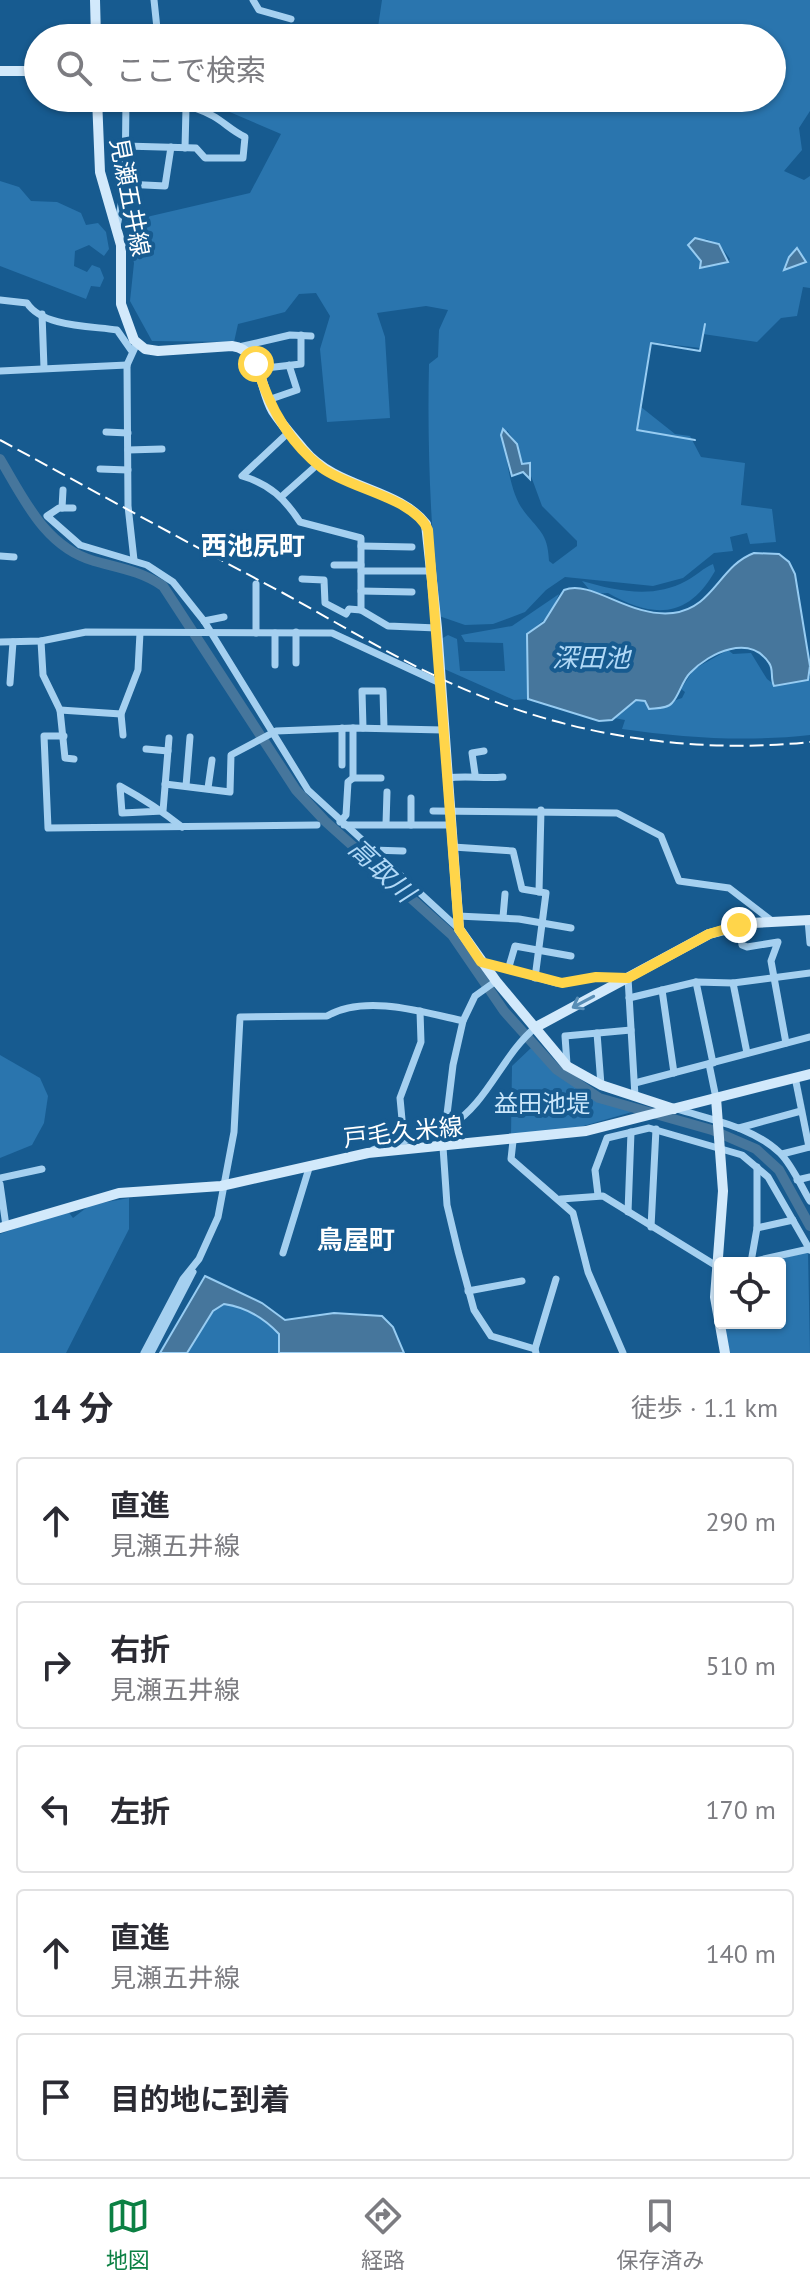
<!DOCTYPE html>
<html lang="ja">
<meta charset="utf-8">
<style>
:root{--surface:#fff;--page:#f2f2f3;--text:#2b2b33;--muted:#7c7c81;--line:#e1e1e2;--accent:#0b8043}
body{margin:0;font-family:"PT Sans","Noto Sans JP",sans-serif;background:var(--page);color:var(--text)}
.controls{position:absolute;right:24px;bottom:24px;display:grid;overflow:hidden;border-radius:8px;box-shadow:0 2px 6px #0004}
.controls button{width:72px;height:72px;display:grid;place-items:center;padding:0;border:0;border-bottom:2px solid var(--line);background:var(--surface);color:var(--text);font:40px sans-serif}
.stop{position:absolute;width:24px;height:24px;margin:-18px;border:6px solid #ffd54a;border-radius:50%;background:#fff}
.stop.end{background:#ffd54a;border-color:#fff;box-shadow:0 2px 8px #0008}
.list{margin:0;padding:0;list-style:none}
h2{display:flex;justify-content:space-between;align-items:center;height:104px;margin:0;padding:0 32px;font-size:34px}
h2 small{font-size:26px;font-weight:400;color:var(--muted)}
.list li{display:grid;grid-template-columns:52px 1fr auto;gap:24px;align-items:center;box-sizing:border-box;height:128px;margin:0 16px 16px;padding:0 16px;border:2px solid var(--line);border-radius:8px}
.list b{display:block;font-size:30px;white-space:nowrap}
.list p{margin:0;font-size:26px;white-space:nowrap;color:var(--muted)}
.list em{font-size:26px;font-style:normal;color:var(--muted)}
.icon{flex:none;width:44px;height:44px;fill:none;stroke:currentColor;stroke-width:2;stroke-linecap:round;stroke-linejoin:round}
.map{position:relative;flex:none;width:810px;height:1353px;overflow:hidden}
.search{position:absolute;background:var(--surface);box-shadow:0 2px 6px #0004;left:24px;right:24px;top:24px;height:88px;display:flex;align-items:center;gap:20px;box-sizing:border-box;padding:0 28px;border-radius:44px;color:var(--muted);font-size:30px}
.sheet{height:824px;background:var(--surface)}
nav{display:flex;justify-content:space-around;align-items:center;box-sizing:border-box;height:112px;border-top:2px solid var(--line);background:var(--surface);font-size:22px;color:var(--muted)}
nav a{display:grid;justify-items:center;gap:4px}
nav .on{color:var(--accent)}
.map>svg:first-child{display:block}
.green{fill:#2a75ae;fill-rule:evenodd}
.water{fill:#46769c;stroke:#97ccf2;stroke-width:2}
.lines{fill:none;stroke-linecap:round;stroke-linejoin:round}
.stream{stroke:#97ccf2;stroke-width:2}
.river{stroke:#46769c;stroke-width:10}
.street{stroke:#a5d0f0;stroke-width:7}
.secondary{stroke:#d2e9fb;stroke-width:10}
.rail{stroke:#fff;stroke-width:2;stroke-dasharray:14 6;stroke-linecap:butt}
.oneway{stroke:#588db5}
.route{stroke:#ffd54a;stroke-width:10}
.labels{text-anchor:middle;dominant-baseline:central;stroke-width:8;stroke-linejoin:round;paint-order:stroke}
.street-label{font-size:24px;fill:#fff;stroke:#175b90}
.park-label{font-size:24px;fill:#cbe7fb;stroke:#175b90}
.neighbourhood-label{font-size:26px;font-weight:bold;fill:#fff;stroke:#175b90}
.water-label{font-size:26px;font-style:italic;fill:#b1d9f7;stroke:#175b90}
</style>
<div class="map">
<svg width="810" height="1353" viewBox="0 0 810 1353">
<rect width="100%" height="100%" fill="#175b90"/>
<g class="green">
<path d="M 382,0 L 810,0 L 810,111 L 799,128 L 802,150 L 784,171 L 804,180 L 810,176 L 810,288 L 803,287 L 797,316 L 781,318 L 757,342 L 703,334 L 700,348 L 650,342 L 641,407 L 675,434 L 690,436 L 701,457 L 745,463 L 741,505 L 772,509 L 776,542 L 750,544 L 747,533 L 730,537 L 733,551 L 714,553 L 683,578 L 653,586 L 565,577 L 546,590 L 525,612 L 493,624 L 465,625 L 439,616 C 431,531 427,449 429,364 L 438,357 L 439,330 L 448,310 L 426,306 L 377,313 L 385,337 L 390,418 L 327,422 L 320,349 L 330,316 L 316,293 L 299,294 L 285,312 L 238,324 L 234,342 L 152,341 L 130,301 L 134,263 L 125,222 L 250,193 L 281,134 L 197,98 L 772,98 L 772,38 L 297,38 L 312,33 L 378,27 ZM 706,239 L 719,244 L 730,259 L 727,263 L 700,267 L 701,261 L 689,247 ZM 507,430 L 517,444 L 517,455 L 528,468 L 542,506 L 577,541 L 577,546 L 553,564 L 549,561 C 548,531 537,530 521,507 C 510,490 503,449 507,430 Z"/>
<polygon points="0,181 19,187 31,201 57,202 81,213 86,225 98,223 106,232 109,249 104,256 89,245 75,251 74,266 87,272 92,265 100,268 104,278 100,287 91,286 86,299 0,266"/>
<path d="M 713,564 L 715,571 C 687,621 650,617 608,593 L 593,594 L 582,581 C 617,591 653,599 686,581 C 696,576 703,568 713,564 Z"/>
<polygon points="559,594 550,615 527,634 528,699 514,700 442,668 441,639 448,635 457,639 460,671 505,671 503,643 465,642 461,635 512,626"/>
<path d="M 728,650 L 733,654 L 751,653 L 767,679 L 776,686 L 810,677 L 810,735 C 747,742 685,738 622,729 L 625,720 L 614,718 L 636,700 L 645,701 L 649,709 L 682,698 L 685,692 L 681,689 L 694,669 Z"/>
<polygon points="531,1048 584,1094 632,1112 559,1133 511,1136 512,1066"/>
<polygon points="0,1055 40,1078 48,1096 44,1123 32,1145 0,1158"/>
<polygon points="129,1198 129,1229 66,1353 0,1353 0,1234 67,1210 73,1218 90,1205"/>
<polygon points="808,1252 810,1353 730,1353 723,1323 780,1323 780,1263 764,1263"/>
<path d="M 223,1304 C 245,1307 264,1318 279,1334 L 279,1353 L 187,1353 L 213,1311 Z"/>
</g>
<g class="water">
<polygon points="695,238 719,244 728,262 700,268 701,261 688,245"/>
<polygon points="797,248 806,262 784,270 789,257"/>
<polygon points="503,429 517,444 522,464 530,463 530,479 523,472 512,476 501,435"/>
<path d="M 754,553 L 779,554 L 789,562 L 795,574 L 810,666 L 808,680 L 774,686 C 770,678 774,669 769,663 C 750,634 710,652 690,673 C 682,681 679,696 672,703 C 667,709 656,708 649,709 L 645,701 L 636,700 L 612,720 L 599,721 L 528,699 L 527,634 L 544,622 L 564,590 C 592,579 629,618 673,613 C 714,608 719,566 754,553 Z"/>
<path d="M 205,1276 L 262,1303 L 285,1320 L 334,1313 L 382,1316 L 393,1327 L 404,1353 L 279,1353 L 279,1334 C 264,1318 245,1307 224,1304 L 213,1311 L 187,1353 L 160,1353 Z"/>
</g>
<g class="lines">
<polyline class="stream" points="695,440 637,430 651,343 700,351 705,324"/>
<path class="river" d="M 0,459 C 24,499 45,547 94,561 C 119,568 141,571 163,586 L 296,790 L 325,821 L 452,935 L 504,1011 L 556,1069 L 599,1098 L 712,1130 L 756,1149 L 779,1170 L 810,1226"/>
<g class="street">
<polyline points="154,0 158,38"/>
<polyline points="253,0 259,10 291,19"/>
<path d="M 125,146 L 196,148 L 205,158 L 243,158 L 245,137 C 232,131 224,122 213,116 C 188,101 154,102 126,102"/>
<polyline points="185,148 186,108"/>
<polyline points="125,184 165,186 171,147"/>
<polyline points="117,227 125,184 126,100"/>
<path d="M 0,300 L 27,303 C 42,327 92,326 117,330 L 131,350"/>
<polyline points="42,314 44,368"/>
<polyline points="239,347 290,335 311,336"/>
<polyline points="257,369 301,364 301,335"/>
<polyline points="0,371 127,365"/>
<polyline points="268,400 297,390 289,365"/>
<polyline points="106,432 128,433"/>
<path d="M 289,432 L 242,476 C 270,484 285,499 300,522 L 361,538 L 361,610"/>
<polyline points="128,450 162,449"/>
<polyline points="100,469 128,470"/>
<polyline points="281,497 318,464"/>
<polyline points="62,508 63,490"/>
<polyline points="73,508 59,508 47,516 80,545 147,565 173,582 204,621 308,790 459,929"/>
<polyline points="361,546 412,547"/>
<polyline points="0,556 14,557"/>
<polyline points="134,560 128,506 127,365 137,343"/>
<polyline points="334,565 361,565"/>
<polyline points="361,571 432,571"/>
<polyline points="302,579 324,580 325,603 346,614 349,609 361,610 388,626 437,628"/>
<polyline points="256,584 256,633"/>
<polyline points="361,591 412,592"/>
<polyline points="204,621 224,617"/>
<polyline points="296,632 296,663"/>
<polyline points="41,641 43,675 60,710 65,758 74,759"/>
<polyline points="0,642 41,641 86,632 332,633 440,683"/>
<polyline points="275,665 275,633"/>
<polyline points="10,683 13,642"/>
<polyline points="60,710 121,714"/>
<polyline points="363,728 362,691 383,691 384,728"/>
<polyline points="123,735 121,714 138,670 140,633"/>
<polyline points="64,736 44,736 48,828 317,825"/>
<path d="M 169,738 L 163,811 L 122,813 L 120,786 C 142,798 162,811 182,827"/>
<polyline points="146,749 168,751"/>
<polyline points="342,765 342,728"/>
<polyline points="475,774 472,753 484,751"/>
<polyline points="353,778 381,778"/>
<path d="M 447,778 C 468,775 482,779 503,777"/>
<polyline points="165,784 230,792 231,755 276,731 353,728 443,730"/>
<polyline points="186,786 190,737"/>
<polyline points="208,788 212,760"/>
<polyline points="433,811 617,813 661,836 679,881 729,888 772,921"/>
<polyline points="340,822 346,815 348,782 353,778 353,728"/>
<polyline points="386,824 387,792"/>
<polyline points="344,825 451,825"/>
<polyline points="411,825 411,798"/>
<polyline points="453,847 513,851 522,889 546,893 535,978"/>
<polyline points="372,850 403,851"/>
<polyline points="539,892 541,810"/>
<polyline points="458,916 519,919 571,928"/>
<polyline points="503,917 505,894"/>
<polyline points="808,920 810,943"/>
<polyline points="739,925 742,945 747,947 778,942 771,961 786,1043"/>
<polyline points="484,962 556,983 596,977 628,978 635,1096"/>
<polyline points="508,970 515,946 571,956"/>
<polyline points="496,981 475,996 463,1021 453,1065 443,1147 447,1205 458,1251 474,1310 491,1336 535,1349 536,1353"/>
<polyline points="696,982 713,1063"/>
<polyline points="733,983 747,1053"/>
<polyline points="662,990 674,1073"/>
<polyline points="629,998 696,982 733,983 810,973"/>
<polyline points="597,1033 601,1085"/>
<polyline points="567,1064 565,1036 631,1030"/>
<polyline points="709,1064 716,1098"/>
<polyline points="795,1077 809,1147"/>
<polyline points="635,1083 810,1037"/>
<path d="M 677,1109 C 712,1120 753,1127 780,1153 C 792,1165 801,1186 810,1201"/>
<polyline points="739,1128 801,1111"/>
<polyline points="404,1141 400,1098 421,1042 420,1011"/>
<polyline points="513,1141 511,1159 573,1213 588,1272 623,1353"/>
<path d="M 373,1150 C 396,1139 428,1140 450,1126 C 488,1103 502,1055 536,1027"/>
<polyline points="782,1154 810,1147"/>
<polyline points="0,1178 42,1169"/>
<polyline points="797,1180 810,1177"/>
<polyline points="0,1184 6,1226"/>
<polyline points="598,1195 595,1170 607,1138 649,1128 742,1155 768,1177 810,1250"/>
<polyline points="561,1199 603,1196 715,1265"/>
<polyline points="628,1212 631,1132"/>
<polyline points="651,1227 656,1129"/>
<polyline points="757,1228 793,1220"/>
<polyline points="283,1253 310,1165"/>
<polyline points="751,1262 757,1228 757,1167"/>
<polyline points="746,1263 809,1249"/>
<polyline points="468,1291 522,1281"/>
<polyline points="535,1349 556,1279"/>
<path d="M 144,1353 L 183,1279 L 199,1259 L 218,1217 L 234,1132 L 240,1017 L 327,1016 C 365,994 423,1012 463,1021"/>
<polyline points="151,1353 193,1272"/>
</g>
<g class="secondary">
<polyline points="95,0 96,38"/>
<polyline points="0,71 38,71"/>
<path d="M 97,98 L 100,172 L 121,245 L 121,304 L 134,340 L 145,349 L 158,351 L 232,346 C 263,350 260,390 273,411 C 282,425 294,438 304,450 C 336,489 398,488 426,524 L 437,628 L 459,929 L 496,981 L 567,1066 L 601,1085 L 674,1109"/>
<polyline points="536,1027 709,934 752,923 810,920"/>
<polyline points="716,1098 723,1191 715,1297 725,1353"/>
<polyline points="0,1228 119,1193 221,1186 368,1153 586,1131 810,1074"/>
</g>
<path class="rail" d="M 0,440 C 94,491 188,543 283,593 C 345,627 406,665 471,692 C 577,737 696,754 810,742"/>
</g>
<defs><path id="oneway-shaft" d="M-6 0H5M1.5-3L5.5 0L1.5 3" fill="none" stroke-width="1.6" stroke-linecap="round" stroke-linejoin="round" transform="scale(2)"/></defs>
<use class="oneway" href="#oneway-shaft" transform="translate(583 1002) rotate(152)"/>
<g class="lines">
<path class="route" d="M 256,364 C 268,404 288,442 322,468 C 350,489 415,498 428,530 L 459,929 L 481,962 L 562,983 L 596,977 L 628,978 L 709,934 L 739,925"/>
</g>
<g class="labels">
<g class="street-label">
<text transform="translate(130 197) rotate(79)">見瀬五井線</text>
<text transform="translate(403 1132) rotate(-6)">戸毛久米線</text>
</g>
<g class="park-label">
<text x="542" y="1103">益田池堤</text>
</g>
<g class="neighbourhood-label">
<text x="253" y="545">西池尻町</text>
<text x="356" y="1239">鳥屋町</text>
</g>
<g class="water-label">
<text x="591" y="657">深田池</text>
<text transform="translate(382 870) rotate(43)">高取川</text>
</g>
</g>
</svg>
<div class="controls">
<button><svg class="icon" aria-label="locate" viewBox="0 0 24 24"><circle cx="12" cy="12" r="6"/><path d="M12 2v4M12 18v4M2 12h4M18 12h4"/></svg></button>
</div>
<div class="stop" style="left:256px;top:364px"></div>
<div class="stop end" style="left:739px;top:925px"></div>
<div class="search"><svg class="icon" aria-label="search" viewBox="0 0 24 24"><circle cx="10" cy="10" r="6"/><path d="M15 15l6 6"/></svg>ここで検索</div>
</div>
<section class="sheet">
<h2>14 分<small>徒歩 · 1.1 km</small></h2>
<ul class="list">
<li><svg class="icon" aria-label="ahead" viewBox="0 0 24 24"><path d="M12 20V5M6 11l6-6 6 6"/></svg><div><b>直進</b><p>見瀬五井線</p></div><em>290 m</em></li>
<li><svg class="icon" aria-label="right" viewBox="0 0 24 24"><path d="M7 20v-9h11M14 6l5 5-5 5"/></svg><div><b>右折</b><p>見瀬五井線</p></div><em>510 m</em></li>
<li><svg class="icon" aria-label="left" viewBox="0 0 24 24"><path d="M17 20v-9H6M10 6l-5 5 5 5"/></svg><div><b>左折</b></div><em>170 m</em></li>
<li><svg class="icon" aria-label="ahead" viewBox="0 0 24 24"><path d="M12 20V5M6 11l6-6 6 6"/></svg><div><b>直進</b><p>見瀬五井線</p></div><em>140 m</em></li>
<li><svg class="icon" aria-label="arrive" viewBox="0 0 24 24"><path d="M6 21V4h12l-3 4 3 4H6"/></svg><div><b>目的地に到着</b></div></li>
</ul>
</section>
<nav>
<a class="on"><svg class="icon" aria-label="map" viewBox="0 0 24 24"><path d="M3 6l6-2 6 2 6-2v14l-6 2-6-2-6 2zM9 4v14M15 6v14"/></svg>地図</a>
<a><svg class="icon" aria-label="directions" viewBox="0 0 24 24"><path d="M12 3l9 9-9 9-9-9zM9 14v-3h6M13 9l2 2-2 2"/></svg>経路</a>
<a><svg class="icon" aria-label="saved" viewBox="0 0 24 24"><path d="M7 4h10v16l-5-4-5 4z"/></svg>保存済み</a>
</nav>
